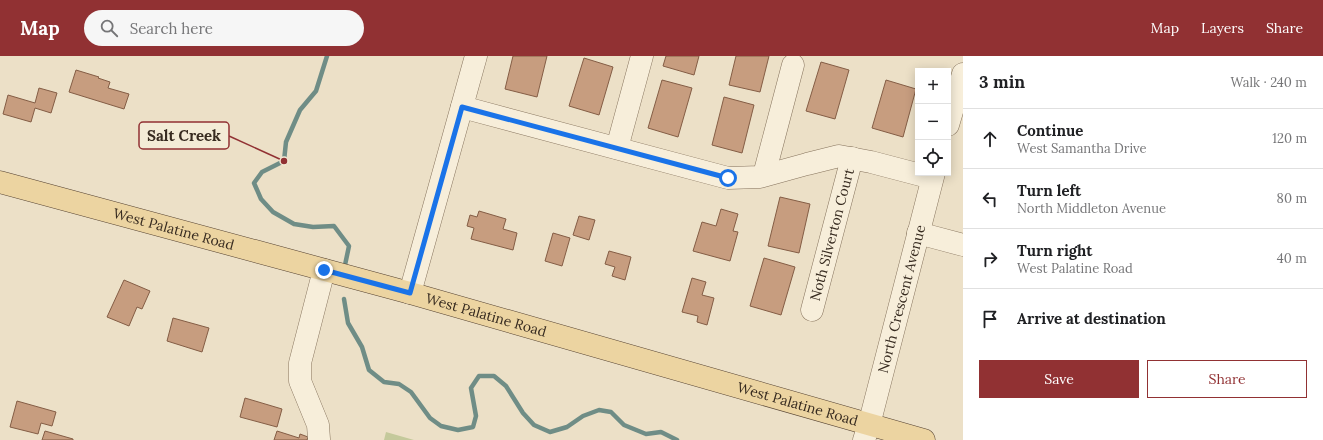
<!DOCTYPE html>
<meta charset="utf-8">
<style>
:root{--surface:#fff;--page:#f6f6f6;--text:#202124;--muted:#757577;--line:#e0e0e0;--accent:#913133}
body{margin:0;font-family:Lora,serif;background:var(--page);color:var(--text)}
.controls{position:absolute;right:12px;top:12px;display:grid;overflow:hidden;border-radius:0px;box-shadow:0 2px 10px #0003}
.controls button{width:36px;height:36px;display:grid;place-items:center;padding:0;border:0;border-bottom:1px solid var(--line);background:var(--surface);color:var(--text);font:20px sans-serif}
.stop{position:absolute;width:12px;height:12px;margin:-9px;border:3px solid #1a73e8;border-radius:50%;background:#fff}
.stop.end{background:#1a73e8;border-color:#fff;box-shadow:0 1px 4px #0008}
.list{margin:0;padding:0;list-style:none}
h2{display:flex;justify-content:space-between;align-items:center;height:52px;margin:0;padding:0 16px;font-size:17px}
h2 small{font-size:13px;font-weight:400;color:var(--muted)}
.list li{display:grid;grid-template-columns:26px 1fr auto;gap:12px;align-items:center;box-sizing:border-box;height:60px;padding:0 16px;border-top:1px solid var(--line)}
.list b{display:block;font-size:15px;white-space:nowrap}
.list p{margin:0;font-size:13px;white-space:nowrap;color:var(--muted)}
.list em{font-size:13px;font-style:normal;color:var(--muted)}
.actions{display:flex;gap:8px;padding:12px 16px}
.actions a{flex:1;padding:9px 0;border:1px solid var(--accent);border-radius:0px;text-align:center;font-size:14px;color:var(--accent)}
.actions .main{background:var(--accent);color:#fff}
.icon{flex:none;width:22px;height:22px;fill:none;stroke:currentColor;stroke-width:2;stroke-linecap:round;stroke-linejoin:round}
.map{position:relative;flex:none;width:963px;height:384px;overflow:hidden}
header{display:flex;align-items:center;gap:24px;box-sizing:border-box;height:56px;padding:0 20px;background:var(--accent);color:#fff}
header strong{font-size:19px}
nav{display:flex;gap:22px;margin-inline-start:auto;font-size:14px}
.search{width:280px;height:36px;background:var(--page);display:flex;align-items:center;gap:10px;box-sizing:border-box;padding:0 14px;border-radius:22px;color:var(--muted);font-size:15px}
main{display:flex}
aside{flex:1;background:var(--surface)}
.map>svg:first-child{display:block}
.green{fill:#c4c99b}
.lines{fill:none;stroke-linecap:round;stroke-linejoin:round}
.stream{stroke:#6f8d86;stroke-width:4.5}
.building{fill:#c79d7f;stroke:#845d45}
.minor-casing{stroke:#86735d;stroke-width:23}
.major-casing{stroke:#544131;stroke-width:23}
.minor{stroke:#f7eeda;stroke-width:22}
.major{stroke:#ecd4a1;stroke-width:22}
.route{stroke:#1a73e8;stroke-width:5}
.labels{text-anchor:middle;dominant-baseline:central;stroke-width:4;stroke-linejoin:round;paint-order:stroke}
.street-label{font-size:14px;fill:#372b20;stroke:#f3ebd6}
.leader{fill:none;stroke:#913133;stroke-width:1.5}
.callout-dot{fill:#913133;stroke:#f3ebd6;stroke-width:1.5}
.callout{fill:#f3ebd6;stroke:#913133;stroke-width:1.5}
.callout-label{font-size:15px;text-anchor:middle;font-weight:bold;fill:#372b20}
</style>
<header>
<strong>Map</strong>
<div class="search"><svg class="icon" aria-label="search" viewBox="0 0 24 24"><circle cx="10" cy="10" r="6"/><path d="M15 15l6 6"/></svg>Search here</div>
<nav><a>Map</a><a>Layers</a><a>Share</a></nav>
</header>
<main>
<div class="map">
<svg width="963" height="384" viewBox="0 0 963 384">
<rect width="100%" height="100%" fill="#ece0c7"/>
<polygon class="green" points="386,376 414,384 384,384"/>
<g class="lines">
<g class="stream">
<polyline points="327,0 316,35 300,54 286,86 284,105 262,116 254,127 261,143 273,156 294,168 313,171 334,170 349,190 345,209"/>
<polyline points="344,243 348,267 362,291 369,314 384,326 399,328 411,336 430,362 441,370 458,374 473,371 476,360 471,332 479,320 494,320 506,330 523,357 534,369 550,376 567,371 583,360 599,354 611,356 624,369 646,378 661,376 677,384"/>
</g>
</g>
<g class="building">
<polygon points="513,0 547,0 537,41 505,33"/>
<polygon points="666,0 699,0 694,19 663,10"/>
<polygon points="736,0 769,0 760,36 729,29"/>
<polygon points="584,2 613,11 599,59 569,50"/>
<polygon points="821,6 849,14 835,63 806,55"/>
<polygon points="76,14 99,21 98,22 110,26 108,32 129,38 124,53 69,36"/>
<polygon points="662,24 692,32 678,81 648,72"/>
<polygon points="886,24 916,33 903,81 872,72"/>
<polygon points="39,32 57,37 51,57 35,52 31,66 3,58 8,39 35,47"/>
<polygon points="724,41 754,49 742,97 712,89"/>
<polygon points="780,141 810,148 799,197 768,190"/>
<polygon points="721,153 738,158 733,175 738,176 730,205 693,195 702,166 716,170"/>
<polygon points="479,155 506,163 503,173 517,177 513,194 471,183 474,172 467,170 470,159 477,161"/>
<polygon points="579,160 595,164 589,184 573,179"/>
<polygon points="553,177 570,182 562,210 545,205"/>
<polygon points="609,195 631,201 625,224 612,220 615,211 605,208"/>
<polygon points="764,202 795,211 781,259 750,250"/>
<polygon points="692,222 706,226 702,239 714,242 707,269 697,266 698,260 682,256"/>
<polygon points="124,224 150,235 142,253 137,251 129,270 107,261"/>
<polygon points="173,262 209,272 202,296 167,285"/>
<polygon points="245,342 282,353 277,371 240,361"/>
<polygon points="17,345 56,356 52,370 41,367 38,378 10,371"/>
<polygon points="45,375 73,383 73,384 42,384"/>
<polygon points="277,375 299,382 300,378 308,381 307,384 274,384"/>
</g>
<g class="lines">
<g class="minor-casing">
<g id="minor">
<polyline points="462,51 728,122 760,121 807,108 839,100 871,106 932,122"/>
<polyline points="948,69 963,18"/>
<polyline points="617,92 642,0"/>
<polyline points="764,119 793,9"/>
<polyline points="918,177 963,189"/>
<polyline points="410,237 476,0"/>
<path id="s1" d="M 812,254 L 852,102"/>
<polyline points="319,383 318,369 300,325 300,307 324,214"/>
<path id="s2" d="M 864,384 L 869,369 L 934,117"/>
</g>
</g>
<g class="major-casing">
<g id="major">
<path id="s3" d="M 0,126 L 410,237 L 924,384"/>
</g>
</g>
<use href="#minor" class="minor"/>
<use href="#major" class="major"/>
</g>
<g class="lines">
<polyline class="route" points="324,214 410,237 462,51 728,122"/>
</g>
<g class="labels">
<g class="street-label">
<text stroke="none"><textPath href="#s3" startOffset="180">West Palatine Road</textPath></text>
<text stroke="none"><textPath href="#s1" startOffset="78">Noth Silverton Court</textPath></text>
<text stroke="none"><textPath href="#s2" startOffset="146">North Crescent Avenue</textPath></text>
<text stroke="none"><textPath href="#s3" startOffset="504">West Palatine Road</textPath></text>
<text stroke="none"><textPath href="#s3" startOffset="828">West Palatine Road</textPath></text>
</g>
</g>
<path class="leader" d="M284 105L229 80"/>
<circle class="callout-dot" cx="284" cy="105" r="4"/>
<rect class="callout" x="139" y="66" width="90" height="27" rx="4"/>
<g class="callout-label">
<text x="184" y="85">Salt Creek</text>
</g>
</svg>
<div class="controls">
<button>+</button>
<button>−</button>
<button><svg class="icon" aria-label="locate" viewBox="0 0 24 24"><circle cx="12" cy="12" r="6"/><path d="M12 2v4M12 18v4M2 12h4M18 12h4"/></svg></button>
</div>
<div class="stop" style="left:728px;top:122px"></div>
<div class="stop end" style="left:324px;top:214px"></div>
</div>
<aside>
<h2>3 min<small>Walk · 240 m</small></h2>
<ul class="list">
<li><svg class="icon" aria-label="ahead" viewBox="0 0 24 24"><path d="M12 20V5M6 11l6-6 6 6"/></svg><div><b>Continue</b><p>West Samantha Drive</p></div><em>120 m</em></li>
<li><svg class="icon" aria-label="left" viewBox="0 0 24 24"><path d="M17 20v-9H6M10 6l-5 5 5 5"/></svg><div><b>Turn left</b><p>North Middleton Avenue</p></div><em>80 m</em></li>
<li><svg class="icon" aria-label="right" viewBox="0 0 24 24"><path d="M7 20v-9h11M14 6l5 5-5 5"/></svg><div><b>Turn right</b><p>West Palatine Road</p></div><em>40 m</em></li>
<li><svg class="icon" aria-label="arrive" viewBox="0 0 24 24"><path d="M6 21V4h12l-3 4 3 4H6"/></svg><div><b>Arrive at destination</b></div></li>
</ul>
<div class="actions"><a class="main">Save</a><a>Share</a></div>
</aside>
</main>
